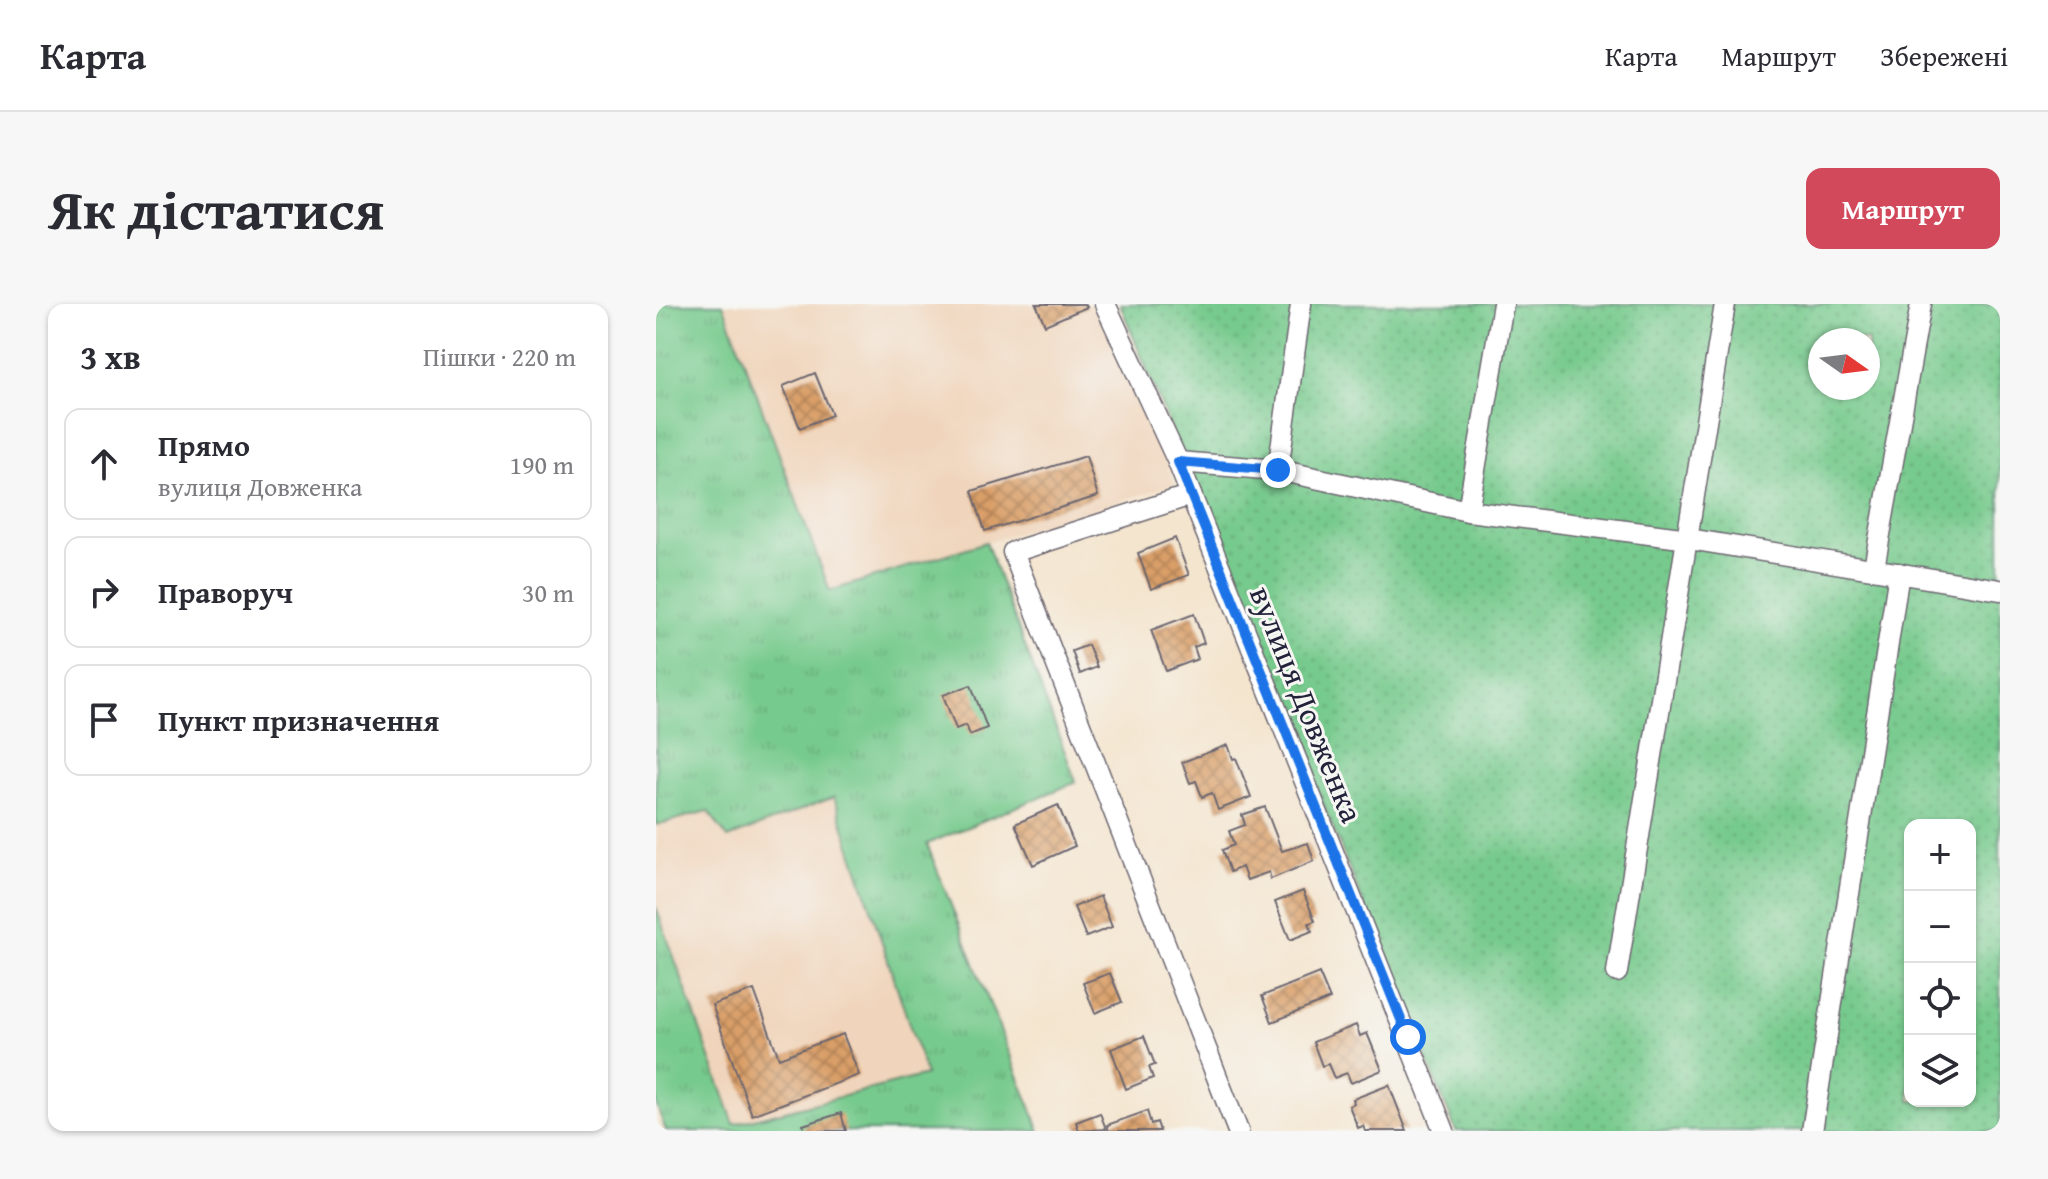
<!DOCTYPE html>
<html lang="uk">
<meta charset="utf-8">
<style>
:root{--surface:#fff;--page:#f7f7f7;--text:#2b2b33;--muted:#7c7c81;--line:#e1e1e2;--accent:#d1495b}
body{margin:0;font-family:"Gentium Book Plus",serif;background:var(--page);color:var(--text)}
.controls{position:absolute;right:24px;bottom:24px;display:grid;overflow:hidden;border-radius:16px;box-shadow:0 2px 6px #0004}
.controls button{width:72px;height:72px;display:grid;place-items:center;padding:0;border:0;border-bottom:2px solid var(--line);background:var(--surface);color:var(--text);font:40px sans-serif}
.compass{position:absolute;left:1152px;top:24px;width:72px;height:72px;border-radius:50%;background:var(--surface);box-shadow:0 2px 6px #0004;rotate:104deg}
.stop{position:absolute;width:24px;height:24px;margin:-18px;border:6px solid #1a73e8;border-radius:50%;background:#fff}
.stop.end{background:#1a73e8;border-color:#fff;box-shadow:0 2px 8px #0008}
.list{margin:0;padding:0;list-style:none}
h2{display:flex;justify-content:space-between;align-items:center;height:104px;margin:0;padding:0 32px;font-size:34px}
h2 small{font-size:26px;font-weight:400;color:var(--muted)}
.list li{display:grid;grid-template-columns:52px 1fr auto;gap:24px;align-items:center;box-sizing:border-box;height:112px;margin:0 16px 16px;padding:0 16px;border:2px solid var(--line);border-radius:16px}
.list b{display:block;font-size:30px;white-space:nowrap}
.list p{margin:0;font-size:26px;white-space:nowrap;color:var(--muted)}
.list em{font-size:26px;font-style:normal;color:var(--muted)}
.icon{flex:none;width:44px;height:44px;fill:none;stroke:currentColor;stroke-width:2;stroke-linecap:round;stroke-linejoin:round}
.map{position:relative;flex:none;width:1344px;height:827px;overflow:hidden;border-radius:16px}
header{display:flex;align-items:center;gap:48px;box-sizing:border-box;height:112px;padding:0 40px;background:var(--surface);border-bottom:2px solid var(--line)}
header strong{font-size:38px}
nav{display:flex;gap:44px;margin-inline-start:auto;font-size:28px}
.intro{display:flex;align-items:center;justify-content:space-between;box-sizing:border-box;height:192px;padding:0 48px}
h1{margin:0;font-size:56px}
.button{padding:20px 36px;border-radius:16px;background:var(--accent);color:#fff;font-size:28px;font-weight:700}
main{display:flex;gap:48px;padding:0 48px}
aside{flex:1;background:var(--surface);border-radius:16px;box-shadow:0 2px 6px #0004}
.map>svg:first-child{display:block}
.built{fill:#f0d5bc}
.grass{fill:url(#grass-tufts);stroke:#4c7664;stroke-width:2}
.garden{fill:url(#garden-dots);stroke:#4c7664;stroke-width:2;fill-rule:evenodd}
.building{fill:url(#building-cross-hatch)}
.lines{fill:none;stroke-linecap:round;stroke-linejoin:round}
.minor-casing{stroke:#6c666f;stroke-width:23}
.minor{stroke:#fff;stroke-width:20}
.route{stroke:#1a73e8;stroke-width:10}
.labels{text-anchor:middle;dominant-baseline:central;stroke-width:6;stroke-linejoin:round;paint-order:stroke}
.street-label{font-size:32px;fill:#22223b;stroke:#f6f6f2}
</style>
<header>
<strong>Карта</strong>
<nav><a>Карта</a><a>Маршрут</a><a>Збережені</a></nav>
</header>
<div class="intro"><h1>Як дістатися</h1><a class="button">Маршрут</a></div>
<main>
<aside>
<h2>3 хв<small>Пішки · 220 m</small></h2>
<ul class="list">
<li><svg class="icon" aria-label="ahead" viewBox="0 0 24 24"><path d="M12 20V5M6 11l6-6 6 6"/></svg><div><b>Прямо</b><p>вулиця Довженка</p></div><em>190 m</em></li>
<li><svg class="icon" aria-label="right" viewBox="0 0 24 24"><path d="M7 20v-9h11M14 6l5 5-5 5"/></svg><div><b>Праворуч</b></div><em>30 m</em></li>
<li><svg class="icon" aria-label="arrive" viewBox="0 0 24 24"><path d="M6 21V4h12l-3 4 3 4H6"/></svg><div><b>Пункт призначення</b></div></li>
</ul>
</aside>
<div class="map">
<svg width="1344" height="827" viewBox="0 0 1344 827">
<defs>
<pattern id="grass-tufts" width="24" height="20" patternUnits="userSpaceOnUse" patternTransform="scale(2)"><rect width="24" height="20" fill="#77ca8d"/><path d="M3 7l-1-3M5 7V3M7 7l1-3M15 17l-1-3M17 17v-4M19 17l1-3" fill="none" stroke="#67ad7b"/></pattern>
<pattern id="garden-dots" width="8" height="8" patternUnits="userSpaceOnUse" patternTransform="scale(2)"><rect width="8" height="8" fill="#77ca8d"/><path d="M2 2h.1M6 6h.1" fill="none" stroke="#67ad7b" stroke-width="1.8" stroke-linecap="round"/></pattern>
<pattern id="building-cross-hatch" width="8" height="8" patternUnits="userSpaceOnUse" patternTransform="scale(2)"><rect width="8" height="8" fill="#da9f68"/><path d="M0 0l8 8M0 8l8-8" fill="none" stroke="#b08157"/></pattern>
</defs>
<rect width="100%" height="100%" fill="#f6f6f2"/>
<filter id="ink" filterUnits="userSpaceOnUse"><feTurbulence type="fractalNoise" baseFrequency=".0125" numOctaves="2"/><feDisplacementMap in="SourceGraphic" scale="16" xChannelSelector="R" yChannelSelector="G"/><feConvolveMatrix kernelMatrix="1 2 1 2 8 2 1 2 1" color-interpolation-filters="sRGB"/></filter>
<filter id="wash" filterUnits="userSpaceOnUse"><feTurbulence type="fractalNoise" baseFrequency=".006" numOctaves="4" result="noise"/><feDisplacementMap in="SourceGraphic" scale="32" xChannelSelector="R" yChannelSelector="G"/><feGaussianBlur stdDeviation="1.8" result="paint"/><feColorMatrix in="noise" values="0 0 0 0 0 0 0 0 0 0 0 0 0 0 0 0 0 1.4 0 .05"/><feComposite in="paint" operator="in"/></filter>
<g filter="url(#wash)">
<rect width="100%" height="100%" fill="#f4e5cf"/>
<g class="built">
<polygon points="67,0 438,0 519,180 174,287"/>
<polygon points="178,493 270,771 78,820 0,603 0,521 52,507 73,534"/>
</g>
<polygon class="grass" points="0,0 67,0 174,287 330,238 420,478 271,540 384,827 10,827 0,800 0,603 78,820 270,771 178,493 72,534 52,507 0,521"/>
<path class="garden" d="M 464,0 L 1344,0 L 1344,827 L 800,827 ZM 1164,36 L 1212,36 L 1212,84 L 1164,84 ZM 1254,521 L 1314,521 L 1314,797 L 1254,797 Z"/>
<g id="blocks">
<g class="building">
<polygon points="380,0 429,0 431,3 389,21"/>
<polygon points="159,69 176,111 144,124 127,82"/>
<polygon points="430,152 442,192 329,227 316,187"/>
<polygon points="519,234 533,271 495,285 482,249"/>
<polygon points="538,310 548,339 538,343 542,355 510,367 495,326"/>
<polygon points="432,341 441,363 424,370 416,347"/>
<polygon points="315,381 331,424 314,431 310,421 300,425 287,391"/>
<polygon points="572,441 577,455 580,454 595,493 562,506 556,489 546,493 540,477 534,479 526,458"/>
<polygon points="402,501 419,542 377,561 359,520"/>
<polygon points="609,503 626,547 652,539 658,557 615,575 613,568 591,576 586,563 574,568 566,546 578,541 573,527 589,521 586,511"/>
<polygon points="647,587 659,617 653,619 656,627 634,636 619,598"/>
<polygon points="444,592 456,623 430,633 418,603"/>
<polygon points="454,669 466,698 439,709 427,679"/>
<polygon points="663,669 674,695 616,718 606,692"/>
<polygon points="98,686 123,754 187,730 203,771 96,811 56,701"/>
<polygon points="700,721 704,732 711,729 726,766 695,779 691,769 678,774 672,760 666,762 657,738"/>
<polygon points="488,732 499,761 493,763 497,774 470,785 455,745"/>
<polygon points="733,781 751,827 709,827 707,822 702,824 693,802 698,799 697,795"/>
<polygon points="491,807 495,820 501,818 504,827 453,827 451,821"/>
<polygon points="185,809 190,827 149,827 147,821"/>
<polygon points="444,809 450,825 423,827 420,818"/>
</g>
</g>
</g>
<g filter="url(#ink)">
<use href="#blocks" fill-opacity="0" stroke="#6c666f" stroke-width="2"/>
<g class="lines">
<g class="minor-casing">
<g id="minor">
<polyline points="449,0 522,158 788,827"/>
<polyline points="522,158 622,166 812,207 1033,235 1344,286"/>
<polyline points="622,166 645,0"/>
<polyline points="535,191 357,248 582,827"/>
<polyline points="812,207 847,0"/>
<polyline points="1218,264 1265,0"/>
<polyline points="961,668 1069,0"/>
<polyline points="1156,827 1243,269"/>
</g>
</g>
<use href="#minor" class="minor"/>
</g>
</g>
<g class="lines" filter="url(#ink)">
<polyline class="route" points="622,166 522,158 752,733"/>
</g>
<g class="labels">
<g class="street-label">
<text transform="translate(651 400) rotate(68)">вулиця Довженка</text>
</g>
</g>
</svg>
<div class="controls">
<button>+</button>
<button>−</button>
<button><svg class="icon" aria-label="locate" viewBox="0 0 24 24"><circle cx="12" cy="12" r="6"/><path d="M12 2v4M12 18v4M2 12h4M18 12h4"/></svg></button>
<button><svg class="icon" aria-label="layers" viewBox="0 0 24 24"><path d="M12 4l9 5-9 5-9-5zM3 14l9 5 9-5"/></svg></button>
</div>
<svg class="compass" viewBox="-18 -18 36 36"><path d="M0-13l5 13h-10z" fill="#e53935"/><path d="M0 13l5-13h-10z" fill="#7c7c81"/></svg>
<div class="stop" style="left:752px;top:733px"></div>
<div class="stop end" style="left:622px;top:166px"></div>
</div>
</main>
